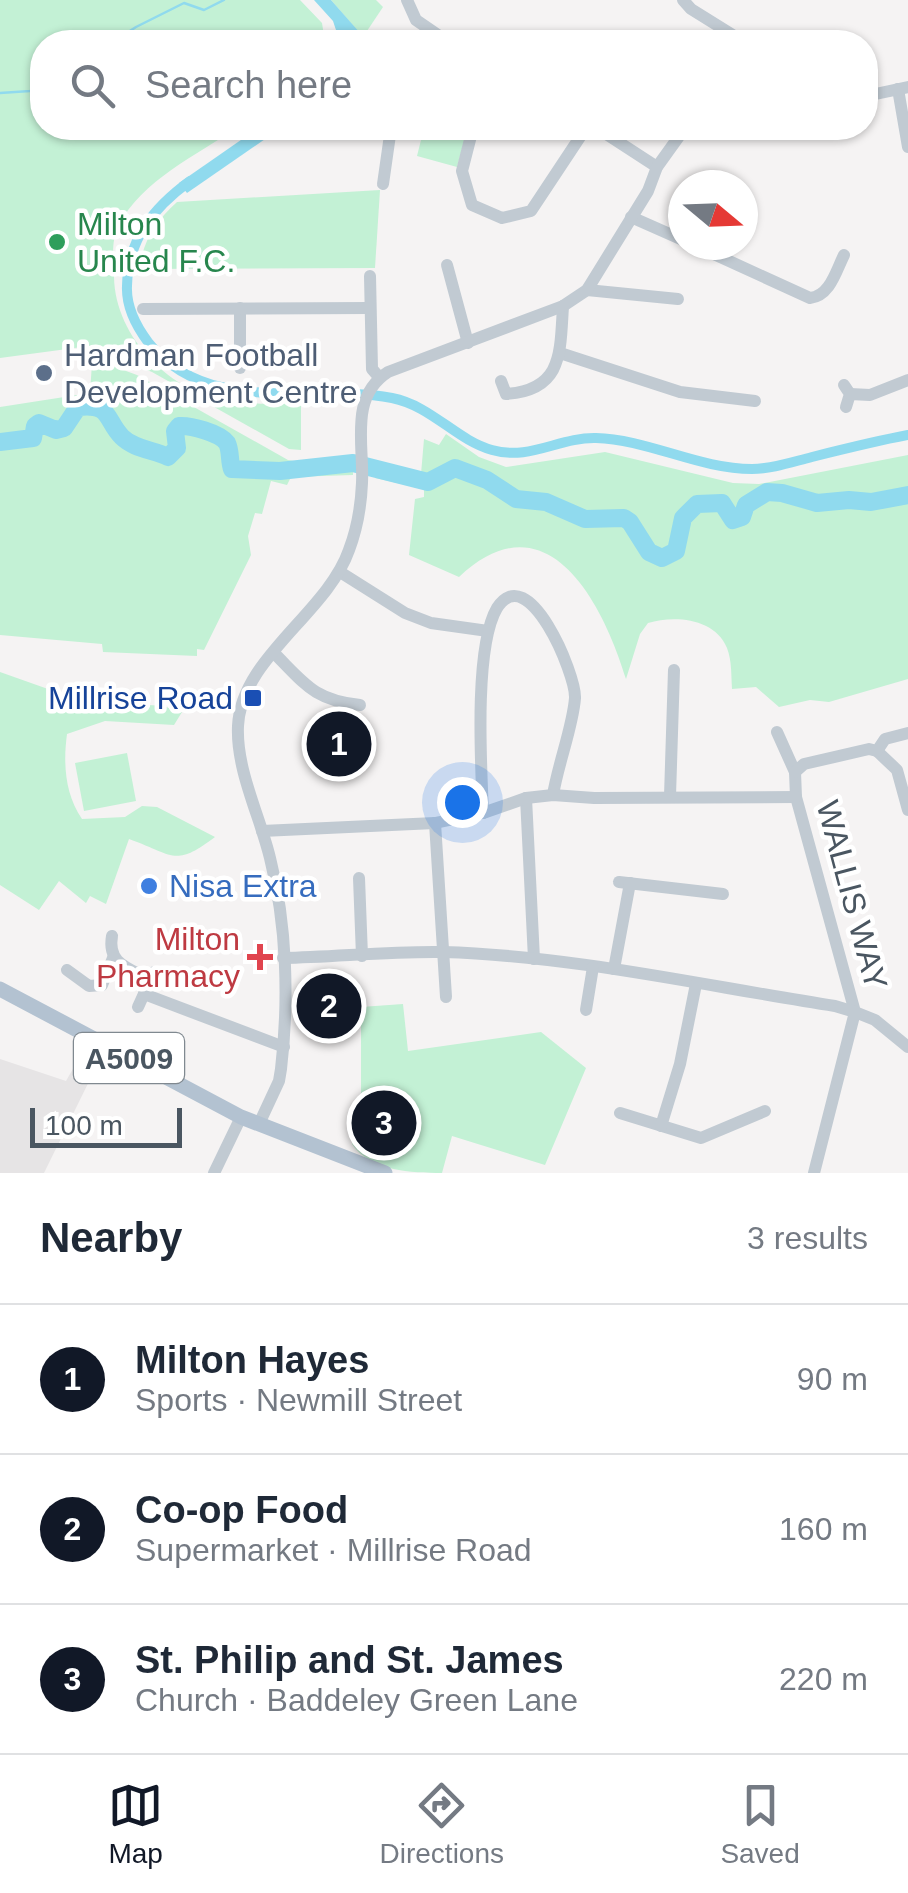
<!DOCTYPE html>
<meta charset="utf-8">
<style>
:root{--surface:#fff;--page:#f6f6f7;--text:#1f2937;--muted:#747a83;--line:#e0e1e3;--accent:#111827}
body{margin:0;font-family:Arial,sans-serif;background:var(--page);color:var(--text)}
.compass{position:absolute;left:668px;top:170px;width:90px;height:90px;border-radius:50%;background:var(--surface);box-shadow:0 2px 8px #0004;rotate:109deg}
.scale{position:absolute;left:30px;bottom:25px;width:152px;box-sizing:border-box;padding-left:10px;border:5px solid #4a5661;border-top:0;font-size:28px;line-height:35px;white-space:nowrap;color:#4a5661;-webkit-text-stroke:8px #fff;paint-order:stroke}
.you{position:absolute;left:462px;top:802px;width:35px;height:35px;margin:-25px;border:8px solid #fff;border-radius:50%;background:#1a73e8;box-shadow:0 0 0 15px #1a73e833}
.badge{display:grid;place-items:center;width:65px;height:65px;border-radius:50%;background:var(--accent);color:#fff;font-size:32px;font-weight:700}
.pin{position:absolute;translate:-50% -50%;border:5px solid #fff;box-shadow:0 2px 10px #0006}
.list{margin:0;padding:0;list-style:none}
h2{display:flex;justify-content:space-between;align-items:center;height:130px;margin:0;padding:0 40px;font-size:42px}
h2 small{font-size:32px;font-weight:400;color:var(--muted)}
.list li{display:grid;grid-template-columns:65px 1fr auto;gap:30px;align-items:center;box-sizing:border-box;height:150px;padding:0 40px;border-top:2px solid var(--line)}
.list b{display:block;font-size:38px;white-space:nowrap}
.list p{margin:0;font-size:32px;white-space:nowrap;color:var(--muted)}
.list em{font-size:32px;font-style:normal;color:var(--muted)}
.icon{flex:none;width:55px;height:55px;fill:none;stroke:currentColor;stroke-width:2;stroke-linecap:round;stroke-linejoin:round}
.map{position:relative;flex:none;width:908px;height:1173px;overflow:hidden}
.search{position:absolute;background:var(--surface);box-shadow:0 2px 8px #0004;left:30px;right:30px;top:30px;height:110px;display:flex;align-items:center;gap:25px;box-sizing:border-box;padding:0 35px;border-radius:40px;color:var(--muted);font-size:38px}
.sheet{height:580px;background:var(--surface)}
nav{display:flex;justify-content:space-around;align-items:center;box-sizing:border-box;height:140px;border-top:2px solid var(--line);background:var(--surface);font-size:28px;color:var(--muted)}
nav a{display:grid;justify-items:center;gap:5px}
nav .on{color:var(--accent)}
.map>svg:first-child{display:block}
.education{fill:#e6e4e5}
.green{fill:#c3f1d5}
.water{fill:#90daee}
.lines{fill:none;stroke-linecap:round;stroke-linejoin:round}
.stream{stroke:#90daee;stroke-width:2.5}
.canal{stroke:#90daee;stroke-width:10}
.river{stroke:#90daee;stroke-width:18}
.minor{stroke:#c1cad2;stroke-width:12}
.major{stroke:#b3c2d1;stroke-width:15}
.leisure-dot{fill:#2e9e5b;stroke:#fff;stroke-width:4}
.service-dot{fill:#5c6f8a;stroke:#fff;stroke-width:4}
.transit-dot{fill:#1a4fb4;stroke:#fff;stroke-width:4}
.shop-dot{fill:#3f7fe0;stroke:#fff;stroke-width:4}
.health-dot{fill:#e0444e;stroke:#fff;stroke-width:4}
.labels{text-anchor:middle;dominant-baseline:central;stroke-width:9;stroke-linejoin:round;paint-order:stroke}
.shield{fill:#fff;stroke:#808990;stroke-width:2.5}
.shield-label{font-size:30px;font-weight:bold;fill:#4a5661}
.leisure-label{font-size:32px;fill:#27864d;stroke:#fff;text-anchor:start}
.service-label{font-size:32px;fill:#4e5e75;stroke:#fff;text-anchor:start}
.transit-label{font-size:32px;fill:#164399;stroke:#fff;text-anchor:end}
.shop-label{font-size:32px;fill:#366cbe;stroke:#fff;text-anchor:start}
.street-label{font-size:32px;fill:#4a5661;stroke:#fff}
.health-label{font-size:32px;fill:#be3a42;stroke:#fff;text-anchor:end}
</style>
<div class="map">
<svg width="908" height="1173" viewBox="0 0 908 1173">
<rect width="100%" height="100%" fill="#f5f3f3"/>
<polygon class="education" points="86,1046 102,1055 44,1173 0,1173 0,1059 66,1081"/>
<g class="green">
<path d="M 0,0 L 300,0 L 322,23 L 325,42 L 42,42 L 42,128 L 237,128 C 198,154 141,181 119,225 C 110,243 114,259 114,277 C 115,338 172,394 231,402 C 254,405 278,403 301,403 L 301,450 L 289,449 L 152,372 L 101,352 L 97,345 L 0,358 Z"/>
<polygon points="331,0 376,0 383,7 363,37"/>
<polygon points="424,128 467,131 457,167 417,156"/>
<path d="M 380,190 L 375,268 L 139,269 C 144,239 155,222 177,202 Z"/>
<polygon points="99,361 137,375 288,460 306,463 353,458 353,475 291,477 287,485 271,481 262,514 255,513 248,536 251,555 204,650 197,649 197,656 103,652 102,644 0,635 0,407 90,393 92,363"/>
<path d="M 446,434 L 479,457 L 506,467 L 605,452 L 733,483 L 759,484 L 908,455 L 908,679 L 829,702 L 810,700 L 779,707 L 756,687 L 732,689 C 731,675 732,661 727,648 C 715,618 674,615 648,623 L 640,634 L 626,679 C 603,603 547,494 459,577 L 409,555 L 415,499 L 424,497 L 424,489 L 375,478 L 375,462 L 421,474 L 424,439 L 439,445 Z"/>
<path d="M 0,672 L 79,700 L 163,706 L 182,712 L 174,725 L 105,721 L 67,734 C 63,764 65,794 82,819 L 125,817 L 142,806 L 157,807 L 215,837 C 174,868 174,855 129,839 L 106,904 L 90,896 L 86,903 L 59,881 L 39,910 L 0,885 Z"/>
<polygon points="363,717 365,769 314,771 312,719"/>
<polygon points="127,753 136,801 84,811 75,763"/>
<path d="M 403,1004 L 408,1051 L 541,1032 L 586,1068 L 545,1165 L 452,1136 L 442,1173 C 412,1173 370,1171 352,1144 L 361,1095 L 361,1007 Z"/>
</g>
<g class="water">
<polygon points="314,0 331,0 368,42 340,42 333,21"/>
<polygon points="258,128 281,128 187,193 179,183"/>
</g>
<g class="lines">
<g class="stream">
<polyline points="113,42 136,27 184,3 204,10 224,0"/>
<polyline points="0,93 30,91 42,87"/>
</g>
<path class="canal" d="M 190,181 C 153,208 128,239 127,286 C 126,307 136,326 148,342 C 208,418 311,382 392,398 C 432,406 456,440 492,450 C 529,461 560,437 596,438 C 647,439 699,469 752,469 C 772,469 792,462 812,457 C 844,449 876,441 908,435"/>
<path class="river" d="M 0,442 L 33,438 L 35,426 L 39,423 L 56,430 L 64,428 L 78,407 C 112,403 105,420 122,437 C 134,449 154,450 168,457 L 177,448 L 175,431 L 179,426 C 190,425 220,433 227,443 C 231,451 229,461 232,469 L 280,471 L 353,463 L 428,482 L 455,468 L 487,480 L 516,499 L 546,502 L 585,519 L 624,518 L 630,522 L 649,552 L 662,558 L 676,551 L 683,518 L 697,504 L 722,503 L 733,520 L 742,517 L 746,505 L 767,492 L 782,493 L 817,503 L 849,500 L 871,502 L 908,495"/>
<g class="minor">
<polyline points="407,0 416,20 448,42"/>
<polyline points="683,0 691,9 744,42"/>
<polyline points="898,89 908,147"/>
<polyline points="866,96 908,87"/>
<polyline points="473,128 462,171 472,205 502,218 531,211 586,128"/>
<polyline points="597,128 657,167"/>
<polyline points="383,184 391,128"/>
<polyline points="631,217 683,240"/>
<path d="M 694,245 L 810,298 C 830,296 836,271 844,255"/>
<polyline points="447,265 468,343"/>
<polyline points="370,276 372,369 379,377"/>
<polyline points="587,290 678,299"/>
<polyline points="240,308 240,368"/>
<polyline points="143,309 370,308"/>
<polyline points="560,353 680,392 755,401"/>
<path d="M 501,381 L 506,394 C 563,390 560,353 563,306"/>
<polyline points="844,385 850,394 846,407"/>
<polyline points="850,394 870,395 908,380"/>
<polyline points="340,572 405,613 431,623 488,631"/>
<path d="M 274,653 C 305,684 314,700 360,705"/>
<polyline points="777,732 795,772 796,797 855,1012 875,1020 908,1047"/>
<polyline points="877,751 897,770 908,810"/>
<polyline points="795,772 804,764 869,749 877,751 885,739 908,733"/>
<polyline points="670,796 674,670"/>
<polyline points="526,798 534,959"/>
<path d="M 483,813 C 481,765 474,647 497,608 C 528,559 576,674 575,698 C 573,726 558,764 553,795"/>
<polyline points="435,823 446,997"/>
<polyline points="262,831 435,823 483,813 526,798 553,795 594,798 796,797"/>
<polyline points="359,878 362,956"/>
<polyline points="619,882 723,894"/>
<path d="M 112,936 C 107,965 130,968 152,981"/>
<path d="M 283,958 C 336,957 390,951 443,952 C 575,956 705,986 835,1006 L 855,1012 L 814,1173"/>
<polyline points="614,969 630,883"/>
<polyline points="67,970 89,986 102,985 113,958"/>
<polyline points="144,994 284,1047"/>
<polyline points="138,1007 154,972"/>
<polyline points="586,1010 593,967"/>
<polyline points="620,1113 701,1138 765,1111"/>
<path d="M 259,1124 L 279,1081 L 281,1069 C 289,1001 287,925 270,858 C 260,816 236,770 238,726 C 241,658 327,613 349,550 C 357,529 361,506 362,483 C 364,444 349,397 388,372 L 563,306 L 587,290 L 648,191 L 657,167 L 685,128"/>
<polyline points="661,1126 680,1064 696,984"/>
<polyline points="214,1173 241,1117"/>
</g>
<polyline class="major" points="0,989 241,1117 385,1173"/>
</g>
<circle class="leisure-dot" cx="57" cy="242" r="10"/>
<circle class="service-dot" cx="44" cy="373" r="10"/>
<rect class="transit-dot" x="243" y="688" width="20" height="20" rx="5"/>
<circle class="shop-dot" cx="149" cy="886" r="10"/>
<path class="health-dot" d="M255 942h10v10h10v10h-10v10h-10v-10h-10v-10h10z"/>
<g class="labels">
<rect class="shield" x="74" y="1033" width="110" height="50" rx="8"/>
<g class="shield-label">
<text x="129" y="1058">A5009</text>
</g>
<g class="leisure-label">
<text x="77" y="224">Milton<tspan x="77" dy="37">United F.C.</tspan></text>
</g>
<g class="service-label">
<text x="64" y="355">Hardman Football<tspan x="64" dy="37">Development Centre</tspan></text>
</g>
<g class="transit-label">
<text x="233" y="698">Millrise Road</text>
</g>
<g class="shop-label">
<text x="169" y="886">Nisa Extra</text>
</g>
<g class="street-label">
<text transform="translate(852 895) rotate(75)">WALLIS WAY</text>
</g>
<g class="health-label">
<text x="240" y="939">Milton<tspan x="240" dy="37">Pharmacy</tspan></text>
</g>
</g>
</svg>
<svg class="compass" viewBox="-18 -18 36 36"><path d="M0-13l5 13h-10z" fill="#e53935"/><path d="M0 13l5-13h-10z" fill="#747a83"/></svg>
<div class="scale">100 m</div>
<div class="you"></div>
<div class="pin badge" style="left:339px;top:744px">1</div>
<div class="pin badge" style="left:329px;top:1006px">2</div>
<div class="pin badge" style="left:384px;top:1123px">3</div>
<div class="search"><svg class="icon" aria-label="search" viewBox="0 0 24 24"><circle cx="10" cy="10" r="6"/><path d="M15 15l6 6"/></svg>Search here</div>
</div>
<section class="sheet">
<h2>Nearby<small>3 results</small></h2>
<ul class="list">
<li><span class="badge">1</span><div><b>Milton Hayes</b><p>Sports · Newmill Street</p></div><em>90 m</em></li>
<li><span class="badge">2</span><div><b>Co-op Food</b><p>Supermarket · Millrise Road</p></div><em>160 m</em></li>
<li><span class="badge">3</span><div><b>St. Philip and St. James</b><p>Church · Baddeley Green Lane</p></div><em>220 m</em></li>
</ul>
</section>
<nav>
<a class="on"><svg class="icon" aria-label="map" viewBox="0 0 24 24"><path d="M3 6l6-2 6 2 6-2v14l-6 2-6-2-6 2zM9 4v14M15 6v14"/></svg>Map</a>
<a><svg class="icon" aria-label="directions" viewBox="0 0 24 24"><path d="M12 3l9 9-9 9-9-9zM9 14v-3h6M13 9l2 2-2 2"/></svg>Directions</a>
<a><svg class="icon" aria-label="saved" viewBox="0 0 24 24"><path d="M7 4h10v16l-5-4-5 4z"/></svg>Saved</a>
</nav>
